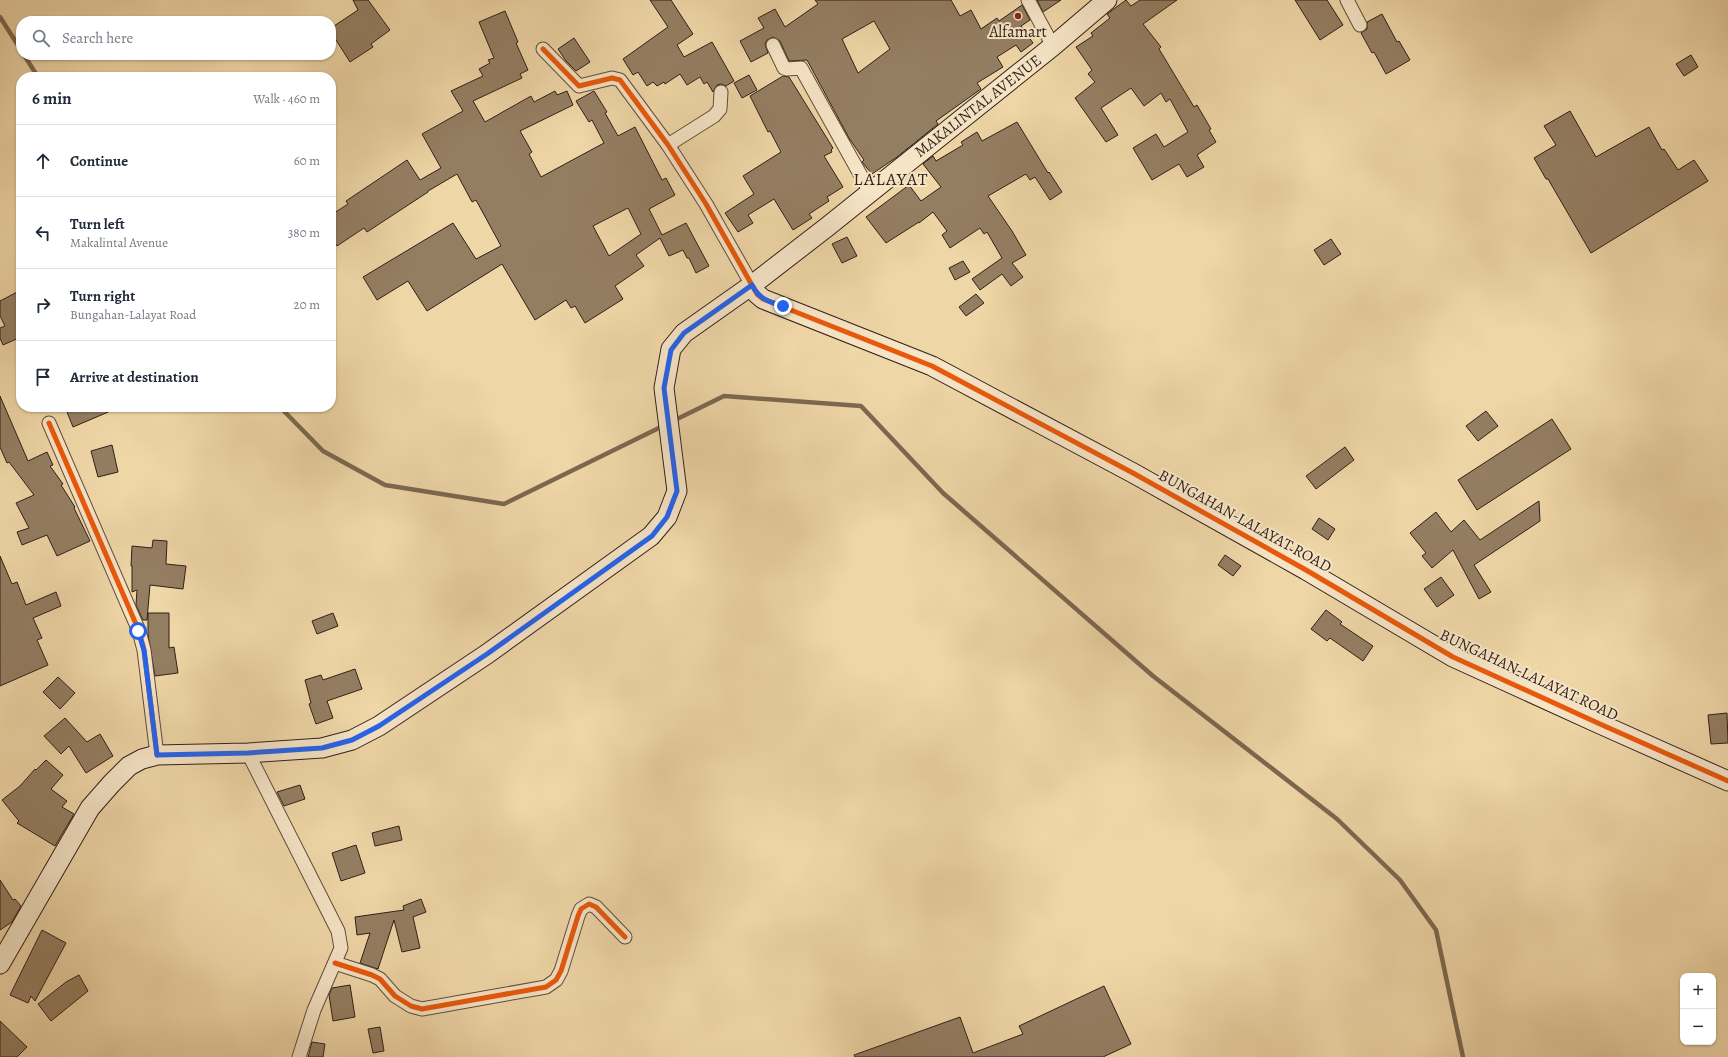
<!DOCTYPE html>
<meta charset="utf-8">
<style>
:root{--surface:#fff;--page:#f6f6f7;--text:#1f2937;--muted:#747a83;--line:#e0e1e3}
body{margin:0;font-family:Alegreya,serif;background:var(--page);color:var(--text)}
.controls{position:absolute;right:12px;bottom:12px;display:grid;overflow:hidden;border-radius:8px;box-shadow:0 1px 3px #0004}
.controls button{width:36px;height:36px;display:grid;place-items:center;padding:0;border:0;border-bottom:1px solid var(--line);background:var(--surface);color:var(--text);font:20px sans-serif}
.stop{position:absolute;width:12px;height:12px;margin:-9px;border:3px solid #2563eb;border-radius:50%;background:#fff}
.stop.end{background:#2563eb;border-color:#fff;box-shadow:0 1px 4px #0008}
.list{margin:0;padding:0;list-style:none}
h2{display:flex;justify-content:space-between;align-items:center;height:52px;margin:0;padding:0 16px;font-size:17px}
h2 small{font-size:13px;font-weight:400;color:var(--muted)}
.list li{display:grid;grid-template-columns:26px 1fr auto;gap:12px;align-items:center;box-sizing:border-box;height:72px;padding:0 16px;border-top:1px solid var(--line)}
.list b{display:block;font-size:15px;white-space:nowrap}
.list p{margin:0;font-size:13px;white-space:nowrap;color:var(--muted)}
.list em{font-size:13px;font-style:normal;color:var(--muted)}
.icon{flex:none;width:22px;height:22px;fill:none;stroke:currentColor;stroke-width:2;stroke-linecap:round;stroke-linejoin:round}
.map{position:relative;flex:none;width:1728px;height:1057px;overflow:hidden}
.search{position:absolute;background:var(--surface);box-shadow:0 1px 3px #0004;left:16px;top:16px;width:320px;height:44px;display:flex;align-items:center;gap:10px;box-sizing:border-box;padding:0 14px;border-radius:16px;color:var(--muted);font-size:15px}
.panel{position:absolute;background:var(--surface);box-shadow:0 1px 3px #0004;left:16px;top:72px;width:320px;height:340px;border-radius:16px}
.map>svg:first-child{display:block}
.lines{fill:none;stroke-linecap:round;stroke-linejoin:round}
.stream{stroke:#7c6850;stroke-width:4.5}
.building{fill:#947e62;stroke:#311f17;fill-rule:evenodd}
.street-casing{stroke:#604d3b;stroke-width:15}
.secondary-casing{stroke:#311f17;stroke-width:21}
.street{stroke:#f5e4c6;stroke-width:13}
.secondary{stroke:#f5e4c6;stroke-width:19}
.cycleway-casing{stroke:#f5e4c6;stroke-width:8}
.cycleway{stroke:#e8590c;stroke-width:5}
.route{stroke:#2563eb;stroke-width:5}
.poi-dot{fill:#8f2418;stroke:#f5e4c6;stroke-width:1.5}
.labels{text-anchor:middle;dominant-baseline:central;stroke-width:4;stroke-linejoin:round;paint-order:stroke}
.poi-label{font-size:16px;fill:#311f17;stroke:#f5e4c6}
.street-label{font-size:16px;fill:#311f17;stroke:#f5e4c6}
.quarter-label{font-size:18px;letter-spacing:1px;fill:#311f17;stroke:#f5e4c6}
</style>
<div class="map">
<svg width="1728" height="1057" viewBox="0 0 1728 1057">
<rect width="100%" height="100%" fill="#efd6a7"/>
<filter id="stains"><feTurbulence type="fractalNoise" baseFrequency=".005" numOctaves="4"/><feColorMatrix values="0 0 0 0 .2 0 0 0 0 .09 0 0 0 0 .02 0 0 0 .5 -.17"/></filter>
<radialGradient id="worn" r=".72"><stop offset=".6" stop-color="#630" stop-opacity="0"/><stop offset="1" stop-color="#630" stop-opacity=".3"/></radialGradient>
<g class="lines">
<g class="stream">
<polyline points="0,17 21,50"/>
<polyline points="24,55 38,77"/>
<polyline points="280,407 323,451 385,485 504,504 665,425"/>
<polyline points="673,421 724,396 861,406 943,493 1153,676 1337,819 1400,880 1436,930 1463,1057"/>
</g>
</g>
<g class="building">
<polygon points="353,0 368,0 390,30 371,44 373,47 350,62 331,32 331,28 358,10"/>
<polygon points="650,0 671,0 693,34 677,45 684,57 712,42 734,81 726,86 721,84 717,85 713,92 707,82 704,84 700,77 687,85 680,74 665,84 664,82 657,86 653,82 647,86 638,72 633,75 623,59 668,27"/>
<path d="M 815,0 L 951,0 L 960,16 L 971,10 L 981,29 L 997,18 L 999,21 L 1022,5 L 1030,20 L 1021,26 L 1033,43 L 1021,52 L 1016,45 L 997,57 L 1003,67 L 977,83 L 981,89 L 936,121 L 938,124 L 897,157 L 872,174 L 862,162 L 864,160 L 849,138 L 807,60 L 789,61 L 780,41 L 773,37 L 767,40 L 765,44 L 768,53 L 751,62 L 740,41 L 764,28 L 758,18 L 775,9 L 785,27 L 818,4 ZM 874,21 L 890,49 L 858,73 L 842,39 Z"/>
<polygon points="1037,0 1061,0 1043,12"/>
<polygon points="1126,0 1131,6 1140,0 1177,0 1143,24 1161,47 1159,49 1194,107 1197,105 1211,129 1209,130 1216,142 1197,155 1204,167 1187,177 1179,164 1152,180 1133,148 1156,134 1164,147 1188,132 1170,99 1166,102 1161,93 1144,106 1131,88 1101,108 1118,135 1106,142 1075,98 1095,82 1088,74 1092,70 1076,47 1093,36 1091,33 1110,18 1107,14"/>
<polygon points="1295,0 1327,0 1343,25 1320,40"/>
<path d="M 505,11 L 518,42 L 516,43 L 528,70 L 520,74 L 522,78 L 473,101 L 485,122 L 531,96 L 534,102 L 555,91 L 557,95 L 567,91 L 573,105 L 520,131 L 532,152 L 529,154 L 541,177 L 604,143 L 592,120 L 589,122 L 576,101 L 594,91 L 607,112 L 605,113 L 618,136 L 635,127 L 662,180 L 666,178 L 675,195 L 649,209 L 662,235 L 686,223 L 709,266 L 696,273 L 689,258 L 687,258 L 683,250 L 669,256 L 660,238 L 636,255 L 644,266 L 615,286 L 623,299 L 585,323 L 575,306 L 571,308 L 566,300 L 535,320 L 502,264 L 427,311 L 408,281 L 377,300 L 363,277 L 453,223 L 476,259 L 501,246 L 476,200 L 472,202 L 457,174 L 428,191 L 428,192 L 367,232 L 364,228 L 337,246 L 331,237 L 331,215 L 348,204 L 346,201 L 407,160 L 420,180 L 441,168 L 422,134 L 463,111 L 451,91 L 483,76 L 479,69 L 490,63 L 488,60 L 494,58 L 479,22 ZM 628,208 L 641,234 L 609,256 L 593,226 Z"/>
<polygon points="1382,14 1397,42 1399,41 1410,60 1386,74 1374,52 1372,53 1361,33 1367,29 1367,22"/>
<polygon points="574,38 590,62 576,71 566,61 558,49"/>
<polygon points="1691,55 1698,67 1684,76 1676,64"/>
<polygon points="749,75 757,90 742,98 734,83"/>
<polygon points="783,76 789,77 833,148 831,150 832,152 824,156 843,187 827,197 829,201 809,214 812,218 793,230 774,199 748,215 753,223 738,232 725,213 754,194 743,176 781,152 770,131 768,132 750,96"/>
<polygon points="1570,111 1596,157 1649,127 1662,150 1664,149 1678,170 1694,160 1708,181 1591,253 1548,179 1546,179 1534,158 1556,145 1544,126"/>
<polygon points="1017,122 1048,173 1049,172 1062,192 1050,200 1035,177 1030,180 1026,174 988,196 1012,231 1026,255 1012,263 1023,277 1011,286 1002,274 980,290 972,279 1002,258 987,232 984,234 980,228 950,248 942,235 947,231 933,212 919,223 919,222 886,243 866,217 909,185 921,201 941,187 923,164 933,156 936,161 963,145 961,142 977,132 982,141"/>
<polygon points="847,237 857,256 842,263 832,244"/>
<polygon points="1331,239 1341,254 1324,265 1314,250"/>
<polygon points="963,261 970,272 955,280 949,268"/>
<polygon points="21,290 21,337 3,345 0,338 0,328 5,326 0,316 0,301"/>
<polygon points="976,294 984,303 966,316 959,307"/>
<polygon points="0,396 28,461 47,452 53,465 50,466 63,484 61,485 75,507 74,508 90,541 57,556 47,535 22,545 17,532 29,528 16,503 34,495 9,462 7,463 0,447"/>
<polygon points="65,407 120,407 73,427"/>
<polygon points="1486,411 1498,426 1478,441 1466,426"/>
<polygon points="1552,419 1571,449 1477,510 1458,480"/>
<polygon points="112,445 118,472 98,477 91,451"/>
<polygon points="1345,447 1354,460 1316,489 1306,476"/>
<polygon points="1539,501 1540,521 1474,565 1491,592 1479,599 1453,550 1432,568 1422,556 1426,553 1410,533 1436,512 1451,532 1464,520 1480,540"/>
<polygon points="1319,518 1335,529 1328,540 1312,529"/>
<polygon points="153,540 167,541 166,564 186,566 183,589 150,585 147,620 143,620 136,605 137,590 132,592 132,566 131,566 132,546 152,548"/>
<polygon points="1225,555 1241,566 1233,576 1218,565"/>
<polygon points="0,556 12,584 17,582 26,605 56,592 61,606 33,618 42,638 37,640 48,665 0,686"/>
<polygon points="1441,577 1454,595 1437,607 1424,589"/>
<polygon points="1326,610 1342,622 1340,624 1373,646 1363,661 1330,638 1327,641 1311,629"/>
<polygon points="148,613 169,613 169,648 174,647 178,673 155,676 148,635"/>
<polygon points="333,613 338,626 317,634 312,621"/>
<polygon points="355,669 362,689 327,701 333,718 316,724 309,704 311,703 305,680 321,675 323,680"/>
<polygon points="58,677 75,693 60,709 43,692"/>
<polygon points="1727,713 1728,743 1711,744 1708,715"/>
<polygon points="65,718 87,742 100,734 113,756 86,773 69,746 61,754 44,736"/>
<polygon points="46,760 63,775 51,789 67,801 62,807 74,814 55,846 17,823 19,821 2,800 20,786 35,769 36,770"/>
<polygon points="300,785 305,799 284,806 277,792"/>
<polygon points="399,826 402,840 375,846 372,833"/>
<polygon points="356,845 365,873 341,881 332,853"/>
<polygon points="0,880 13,900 15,899 21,906 12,922 0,930"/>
<polygon points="421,899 426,912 413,917 420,948 402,952 394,920 378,969 360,963 370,933 357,935 355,917 404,910 403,906"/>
<polygon points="42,930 66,943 35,1001 31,996 28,1003 10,995"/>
<polygon points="79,975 88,991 51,1021 38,1004 66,982"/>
<polygon points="350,985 355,1017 333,1021 329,995 332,988"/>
<polygon points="1104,986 1131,1044 1103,1057 855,1057 854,1055 960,1017 973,1053 1023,1034 1019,1026"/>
<polygon points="0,1021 27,1047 17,1057 0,1057"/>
<polygon points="380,1027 384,1051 373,1053 368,1029"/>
<polygon points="312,1042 325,1044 323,1057 308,1057"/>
</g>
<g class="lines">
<g class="street-casing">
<g id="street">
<polyline points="1028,0 1053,46"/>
<polyline points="1347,0 1360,25"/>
<polyline points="773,45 784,68 787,69 801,68 870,192"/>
<polyline points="543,49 579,86 612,78 620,80 668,145 706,204 752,285"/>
<polyline points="668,145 714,116 720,109 721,92"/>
<polyline points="49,423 139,631 144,650 157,755"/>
<polyline points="248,753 338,931 341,948 314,1010 299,1057"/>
<polyline points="335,963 372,975 380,979 395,996 411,1006 422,1009 546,987 556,980 561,971 578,916 581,909 589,904 596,907 625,937"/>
</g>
</g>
<g class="secondary-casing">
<g id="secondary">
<polyline points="752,285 757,294 763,299 932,366 1133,473 1306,570 1453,657 1600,724 1728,781"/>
<polyline points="0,964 90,808 112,783 129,766 142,759 157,755 248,753 322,748 352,740 379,726 487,654 651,536 667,517 677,491 664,388 671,349 684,333 752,285 827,227 1053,46 1107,0"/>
</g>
</g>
<use href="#street" class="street"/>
<use href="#secondary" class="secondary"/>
<g class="cycleway-casing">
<g id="cycleway">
<polyline points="543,49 579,86 612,78 620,80 668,145 706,204 757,294 763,299 932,366 1133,473 1306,570 1453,657 1600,724 1728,781"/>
<polyline points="49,423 139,631 144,650 157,755"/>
<polyline points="335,963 372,975 380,979 395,996 411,1006 422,1009 546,987 556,980 561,971 578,916 581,909 589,904 596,907 625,937"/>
</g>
</g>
<use href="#cycleway" class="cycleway"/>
</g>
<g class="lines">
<path class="route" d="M 138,631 L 144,650 L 157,755 L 248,753 L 322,748 L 352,740 L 379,726 L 487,654 L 652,536 L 667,517 L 677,491 L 664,388 L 671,350 L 684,333 L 752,285 C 760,300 768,301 783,306"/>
</g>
<circle class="poi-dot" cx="1018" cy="16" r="4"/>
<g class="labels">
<g class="poi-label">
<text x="1018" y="32">Alfamart</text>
</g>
<g class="street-label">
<text transform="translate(978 106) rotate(-38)">MAKALINTAL AVENUE</text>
<text transform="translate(1245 521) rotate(29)">BUNGAHAN-LALAYAT ROAD</text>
<text transform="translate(1529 675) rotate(25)">BUNGAHAN-LALAYAT ROAD</text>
</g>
<g class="quarter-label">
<text x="891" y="179">LALAYAT</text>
</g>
</g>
<rect width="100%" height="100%" filter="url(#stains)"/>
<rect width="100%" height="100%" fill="url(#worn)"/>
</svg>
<div class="controls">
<button>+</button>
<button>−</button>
</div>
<div class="stop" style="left:138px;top:631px"></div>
<div class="stop end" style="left:783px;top:306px"></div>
<div class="search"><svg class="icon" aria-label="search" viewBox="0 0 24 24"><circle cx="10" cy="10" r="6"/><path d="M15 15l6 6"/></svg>Search here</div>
<section class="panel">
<h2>6 min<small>Walk · 460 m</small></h2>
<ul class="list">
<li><svg class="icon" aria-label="ahead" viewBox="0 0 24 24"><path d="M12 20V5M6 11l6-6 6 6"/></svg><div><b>Continue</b></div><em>60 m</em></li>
<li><svg class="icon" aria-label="left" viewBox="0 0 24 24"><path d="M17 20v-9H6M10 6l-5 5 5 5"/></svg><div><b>Turn left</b><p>Makalintal Avenue</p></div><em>380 m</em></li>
<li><svg class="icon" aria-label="right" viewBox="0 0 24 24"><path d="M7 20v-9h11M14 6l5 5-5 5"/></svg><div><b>Turn right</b><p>Bungahan-Lalayat Road</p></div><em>20 m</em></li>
<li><svg class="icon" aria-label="arrive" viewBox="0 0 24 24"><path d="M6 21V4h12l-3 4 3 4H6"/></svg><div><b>Arrive at destination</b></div></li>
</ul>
</section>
</div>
